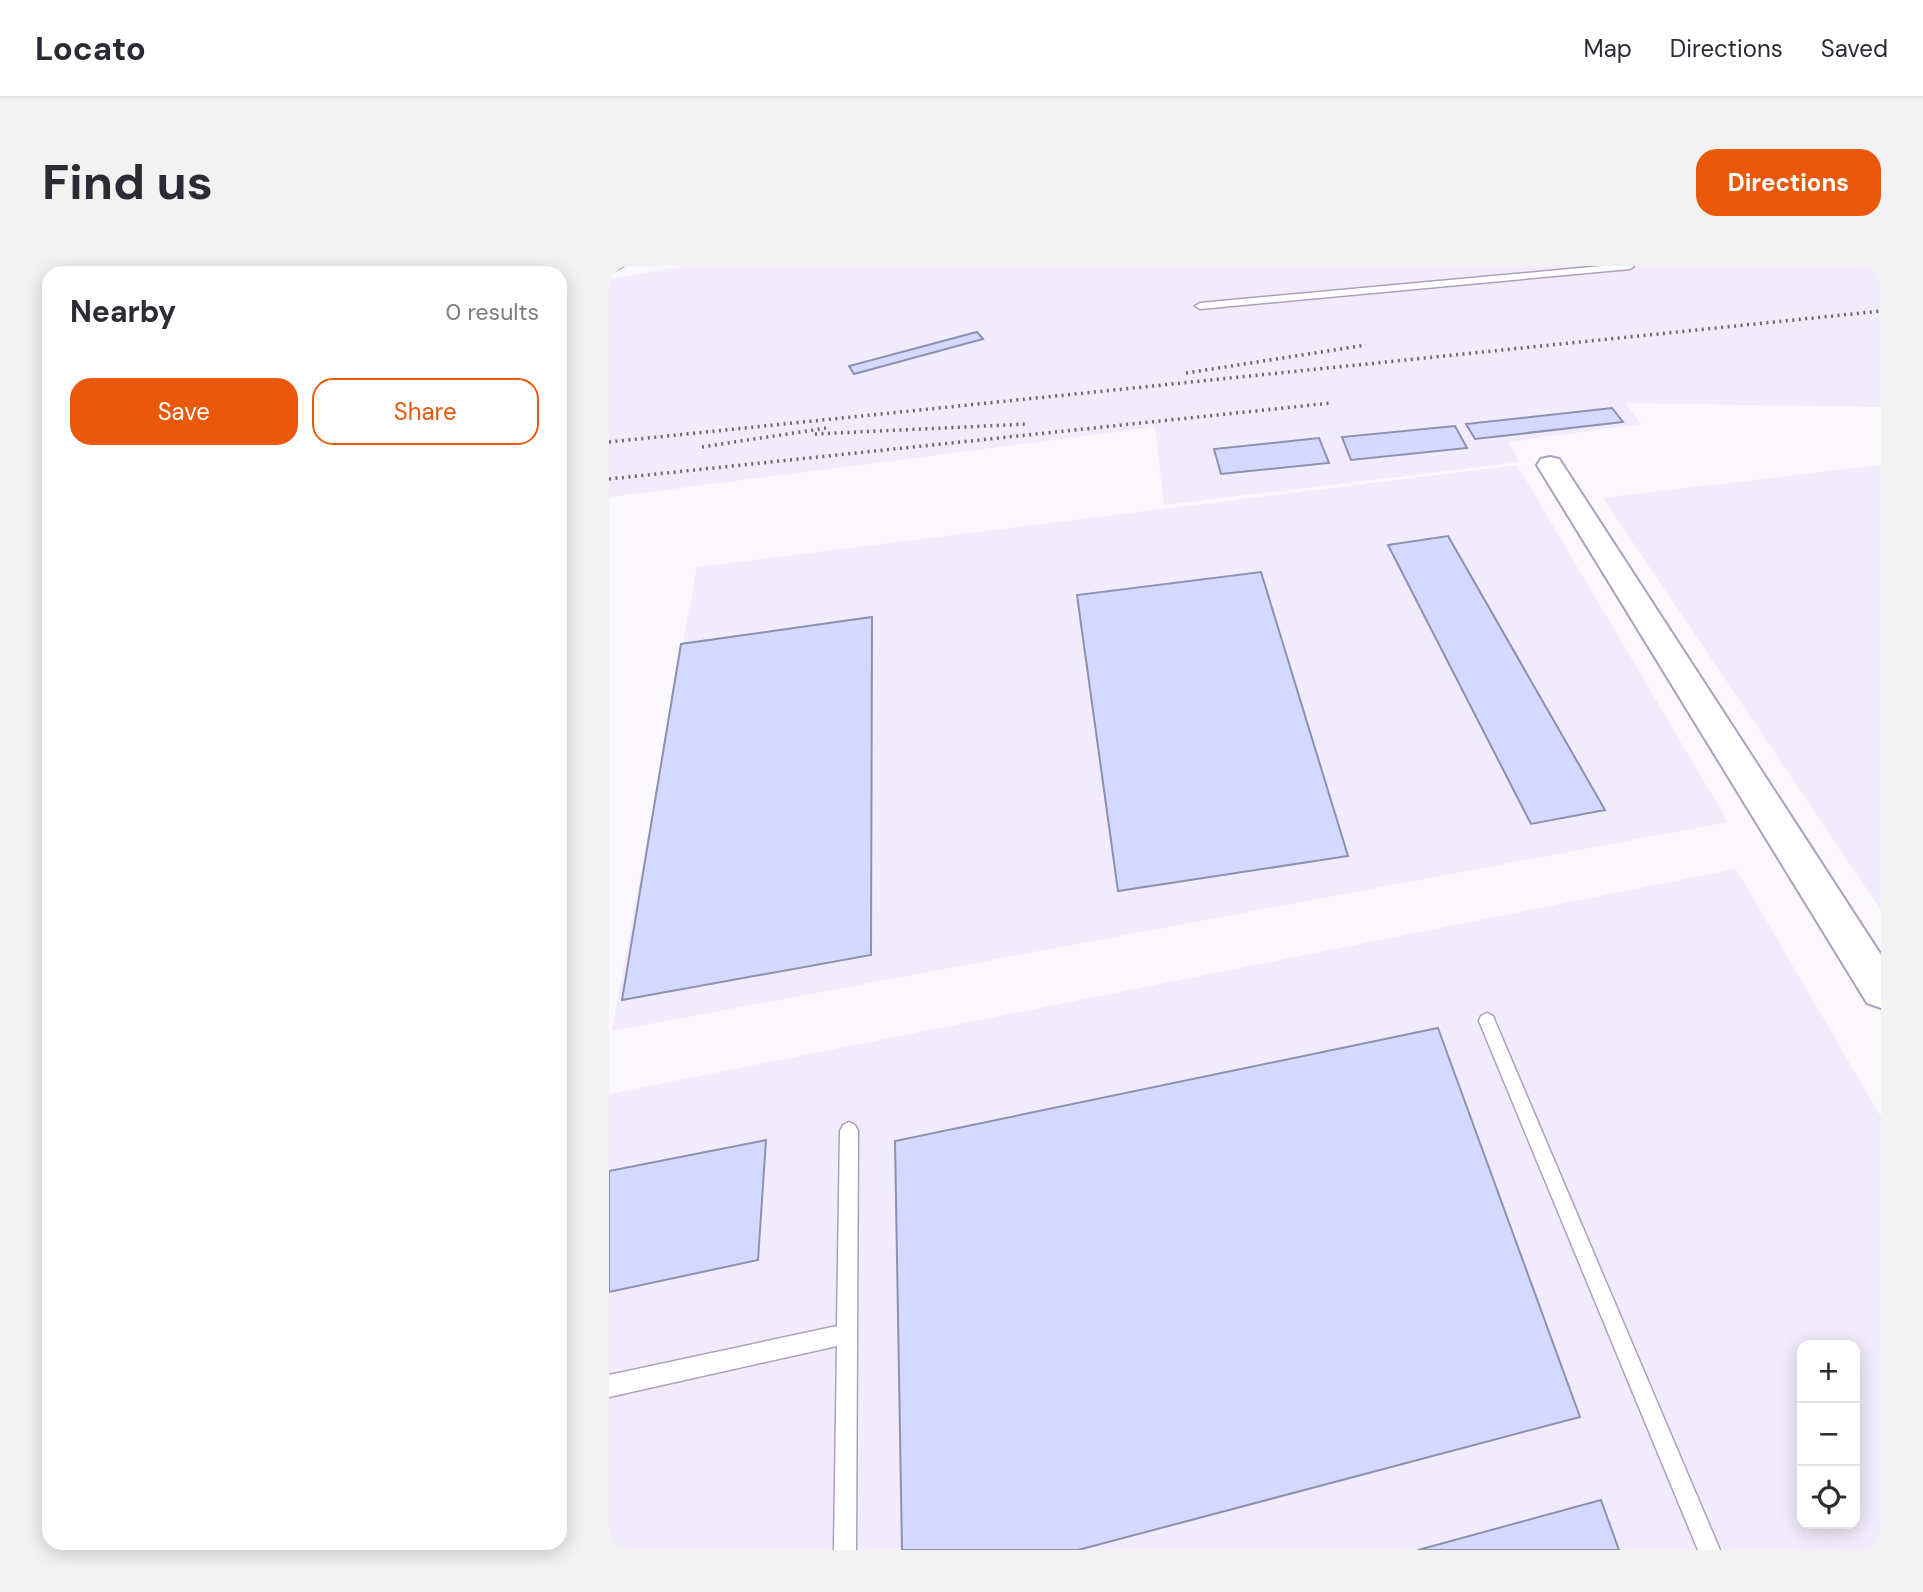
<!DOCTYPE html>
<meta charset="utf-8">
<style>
:root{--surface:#fff;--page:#f2f2f3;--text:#2b2b33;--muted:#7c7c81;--line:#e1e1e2;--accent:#ea580c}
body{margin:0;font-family:"DM Sans",sans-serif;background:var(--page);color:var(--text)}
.controls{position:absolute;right:21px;bottom:21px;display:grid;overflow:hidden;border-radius:14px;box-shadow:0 4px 18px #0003}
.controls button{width:63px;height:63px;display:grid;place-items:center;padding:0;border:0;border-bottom:2px solid var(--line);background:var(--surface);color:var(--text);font:35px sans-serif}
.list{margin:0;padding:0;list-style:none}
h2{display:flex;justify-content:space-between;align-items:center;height:91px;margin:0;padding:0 28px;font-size:30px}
h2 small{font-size:23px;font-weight:400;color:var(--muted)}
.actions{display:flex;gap:14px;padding:21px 28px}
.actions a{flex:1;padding:16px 0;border:2px solid var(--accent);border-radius:21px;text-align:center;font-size:24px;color:var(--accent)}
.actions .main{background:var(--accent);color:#fff}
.icon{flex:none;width:38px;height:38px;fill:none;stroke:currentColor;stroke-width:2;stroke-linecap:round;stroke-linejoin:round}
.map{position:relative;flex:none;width:1272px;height:1284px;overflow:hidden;border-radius:21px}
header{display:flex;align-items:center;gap:42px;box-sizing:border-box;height:98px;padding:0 35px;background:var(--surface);border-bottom:2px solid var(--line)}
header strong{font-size:33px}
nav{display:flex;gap:38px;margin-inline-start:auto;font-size:24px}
.intro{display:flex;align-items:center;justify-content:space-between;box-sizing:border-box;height:168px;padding:0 42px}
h1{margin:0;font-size:49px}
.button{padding:18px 32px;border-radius:21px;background:var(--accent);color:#fff;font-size:24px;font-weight:700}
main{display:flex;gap:42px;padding:0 42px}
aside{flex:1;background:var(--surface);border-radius:21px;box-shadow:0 4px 18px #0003}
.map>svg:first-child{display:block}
.built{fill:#f1ebfb;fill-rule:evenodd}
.building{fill:#d4daff;stroke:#8c91b0;stroke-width:2}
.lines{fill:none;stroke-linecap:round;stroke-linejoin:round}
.service-casing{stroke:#ada0bf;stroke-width:3}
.minor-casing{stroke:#ada0bf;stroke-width:4}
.tertiary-casing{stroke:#ada0bf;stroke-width:4}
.service{fill:#fff;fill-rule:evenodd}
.minor{fill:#fff;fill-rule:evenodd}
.tertiary{fill:#fff;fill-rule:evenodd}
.rail{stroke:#6c6870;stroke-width:3.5;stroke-dasharray:2 4.5;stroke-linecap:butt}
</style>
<header>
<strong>Locato</strong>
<nav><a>Map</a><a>Directions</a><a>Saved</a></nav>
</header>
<div class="intro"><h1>Find us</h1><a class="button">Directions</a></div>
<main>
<aside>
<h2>Nearby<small>0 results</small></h2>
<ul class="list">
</ul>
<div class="actions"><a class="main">Save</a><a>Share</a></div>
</aside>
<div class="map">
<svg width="1272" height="1284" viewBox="0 0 1272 1284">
<rect width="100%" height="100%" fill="#faf7fd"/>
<g class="built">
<polygon points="78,0 1272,0 1272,141 1016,137 1032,158 899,176 911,196 555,239 546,161 0,231 0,13"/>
<polygon points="908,199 1119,556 3,765 88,301"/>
<polygon points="1272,199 1272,644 994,232"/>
<path d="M 1127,603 L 1272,851 L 1272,1284 L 0,1284 L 0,828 ZM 1193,1079 L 1246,1079 L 1246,1258 L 1193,1258 Z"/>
</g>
<g class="building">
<polygon points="368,66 374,73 245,108 240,100"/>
<polygon points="1003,142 1014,156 866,173 857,158"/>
<polygon points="846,160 858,182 742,194 733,171"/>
<polygon points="710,172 720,197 612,208 605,183"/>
<polygon points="839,270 996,544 922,558 779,279"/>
<polygon points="652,306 739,590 509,625 468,329"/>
<polygon points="263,351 262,689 13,734 72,378"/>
<polygon points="829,762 971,1151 469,1284 293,1284 286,875"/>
<polygon points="157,874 149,994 0,1026 0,905"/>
<polygon points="992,1234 1010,1284 809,1284"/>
</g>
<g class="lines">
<g class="service-casing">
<g id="service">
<polygon points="993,0 1025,0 1021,3 591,43 586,40 591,37"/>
<polygon points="878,747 884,750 886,755 1111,1284 1089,1284 870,755 872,750"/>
<polygon points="240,856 246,859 249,865 247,1284 225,1284 228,1080 0,1131 0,1109 228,1060 231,865 234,859"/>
</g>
</g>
<g class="minor-casing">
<polygon id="minor" points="0,0 14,0 0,7"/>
</g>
<g class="tertiary-casing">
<polygon id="tertiary" points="941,191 950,193 954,199 1272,689 1272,742 1258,737 928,199 932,193"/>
</g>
<use href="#service" class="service"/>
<use href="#minor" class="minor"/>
<use href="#tertiary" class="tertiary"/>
<g class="rail">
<polyline points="577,107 757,79"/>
<polyline points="206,168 420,158"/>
<polyline points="0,176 1272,45"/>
<polyline points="93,181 217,162"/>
<polyline points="0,213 722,137"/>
</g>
</g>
</svg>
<div class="controls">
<button>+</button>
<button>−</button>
<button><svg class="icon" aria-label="locate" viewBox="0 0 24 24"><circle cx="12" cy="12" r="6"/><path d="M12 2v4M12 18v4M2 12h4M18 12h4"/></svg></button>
</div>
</div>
</main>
